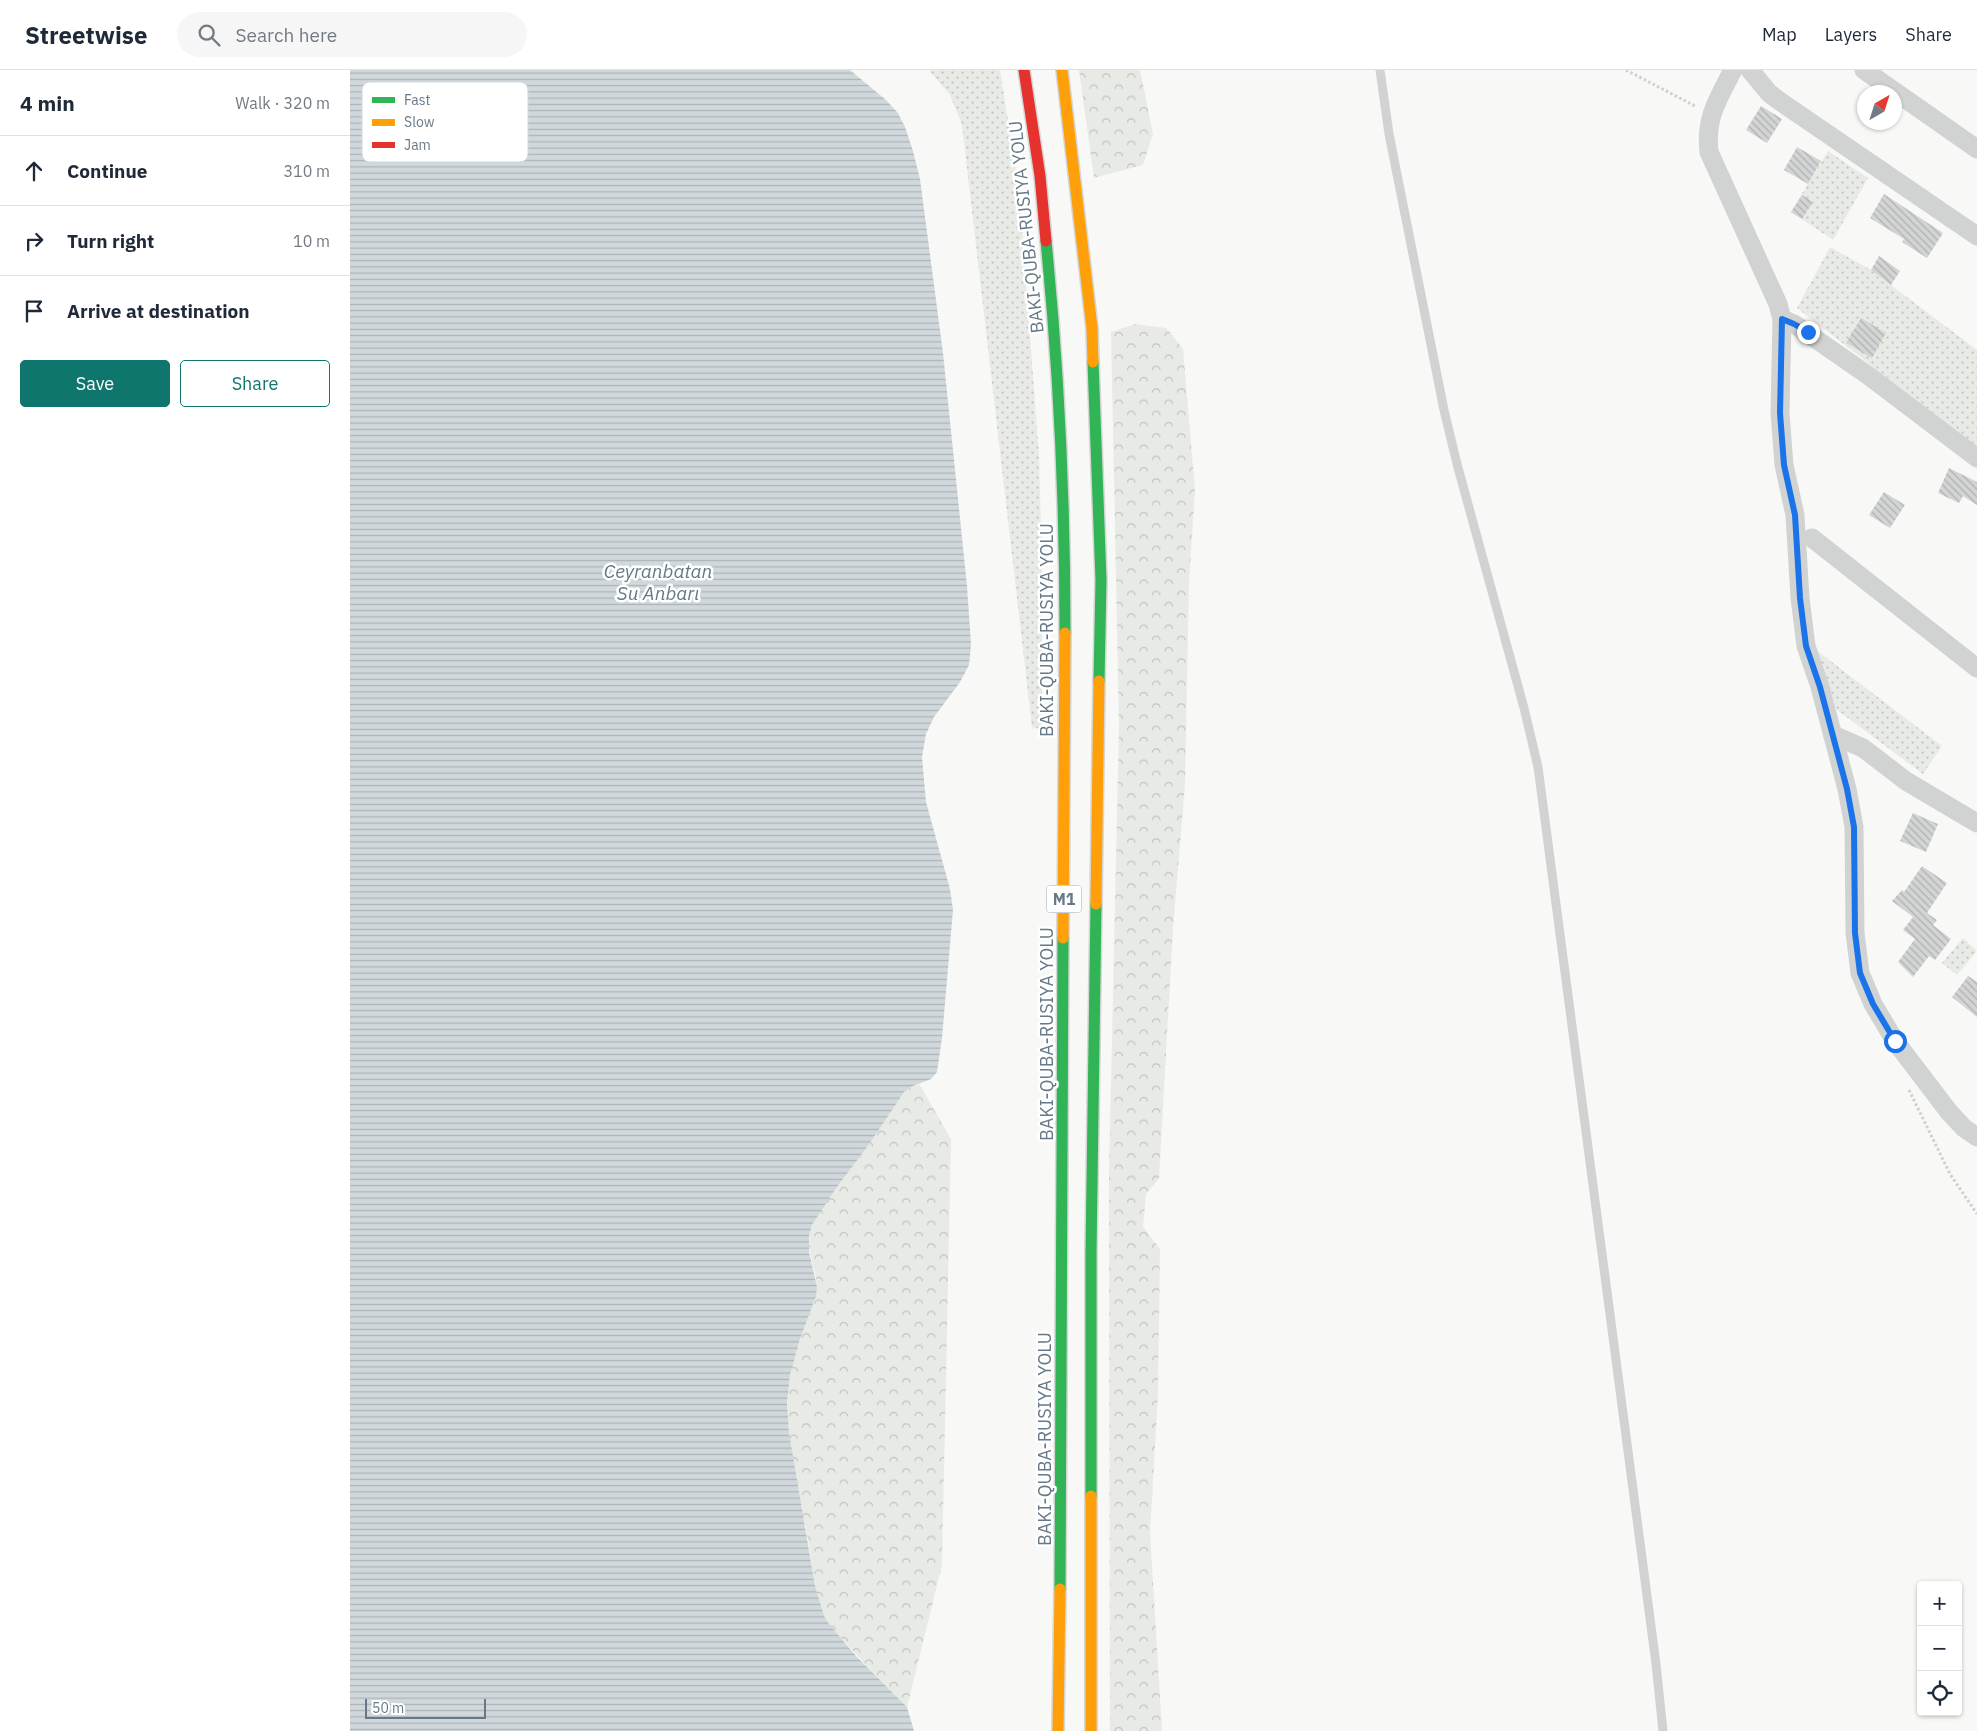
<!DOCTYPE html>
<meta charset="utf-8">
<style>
:root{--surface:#fff;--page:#f6f6f7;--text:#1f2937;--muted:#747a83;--line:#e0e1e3;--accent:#0f766e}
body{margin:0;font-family:"IBM Plex Sans",sans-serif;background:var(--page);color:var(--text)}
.controls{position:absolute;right:15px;bottom:15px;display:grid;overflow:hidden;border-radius:5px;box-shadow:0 1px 4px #0004}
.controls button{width:45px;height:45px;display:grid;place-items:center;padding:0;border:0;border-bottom:1px solid var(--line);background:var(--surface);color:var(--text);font:25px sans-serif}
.compass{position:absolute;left:1507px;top:15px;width:45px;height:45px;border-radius:50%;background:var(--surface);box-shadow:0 1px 4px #0004;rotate:39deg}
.scale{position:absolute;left:15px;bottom:12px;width:121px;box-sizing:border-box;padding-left:5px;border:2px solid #667988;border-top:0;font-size:14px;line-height:18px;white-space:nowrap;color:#667988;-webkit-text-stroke:4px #fff;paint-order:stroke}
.stop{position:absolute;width:15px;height:15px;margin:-11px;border:4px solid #1a73e8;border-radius:50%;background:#fff}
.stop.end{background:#1a73e8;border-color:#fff;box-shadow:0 1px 5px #0008}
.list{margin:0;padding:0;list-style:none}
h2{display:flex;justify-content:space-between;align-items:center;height:65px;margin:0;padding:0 20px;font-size:21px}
h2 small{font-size:16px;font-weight:400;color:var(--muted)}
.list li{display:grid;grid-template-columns:32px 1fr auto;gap:15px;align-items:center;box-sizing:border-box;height:70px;padding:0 20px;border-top:1px solid var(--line)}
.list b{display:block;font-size:19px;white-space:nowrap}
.list em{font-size:16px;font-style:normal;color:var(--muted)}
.actions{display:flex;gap:10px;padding:15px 20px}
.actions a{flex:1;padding:11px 0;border:1px solid var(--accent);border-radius:5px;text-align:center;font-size:18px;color:var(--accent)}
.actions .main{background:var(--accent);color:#fff}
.icon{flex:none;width:28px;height:28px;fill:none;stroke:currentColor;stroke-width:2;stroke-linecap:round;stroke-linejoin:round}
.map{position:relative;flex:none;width:1627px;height:1661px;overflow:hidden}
header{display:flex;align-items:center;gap:30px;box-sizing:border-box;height:70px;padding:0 25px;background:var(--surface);border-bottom:1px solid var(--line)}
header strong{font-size:24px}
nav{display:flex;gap:28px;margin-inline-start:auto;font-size:18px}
.search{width:350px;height:45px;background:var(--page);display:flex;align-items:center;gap:12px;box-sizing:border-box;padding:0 18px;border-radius:28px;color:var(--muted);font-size:19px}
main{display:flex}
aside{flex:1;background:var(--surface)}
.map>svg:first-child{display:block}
.grass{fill:url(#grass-dots)}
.forest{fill:url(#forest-crowns)}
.water{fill:url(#water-rules)}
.building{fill:url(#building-back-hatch)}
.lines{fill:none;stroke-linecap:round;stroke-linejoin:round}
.fast-casing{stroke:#d5d6d6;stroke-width:14}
.slow-casing{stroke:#d5d6d6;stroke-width:14}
.jam-casing{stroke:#d5d6d6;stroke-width:14}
.path{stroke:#cecfd0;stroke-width:3;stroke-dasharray:2.5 2.5;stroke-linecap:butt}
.lane{stroke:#d1d3d3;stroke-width:9}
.street{stroke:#d1d3d3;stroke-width:19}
.fast{stroke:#30b455;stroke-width:11}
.slow{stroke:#ff9f0a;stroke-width:11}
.jam{stroke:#e5322d;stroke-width:11}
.route{stroke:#1a73e8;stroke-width:6}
.labels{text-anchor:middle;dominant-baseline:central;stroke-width:5;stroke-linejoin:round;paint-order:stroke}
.shield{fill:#fff;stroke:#94a1ac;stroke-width:1}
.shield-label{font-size:16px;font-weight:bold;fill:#667988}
.street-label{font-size:18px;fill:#667988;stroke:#fff}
.water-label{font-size:19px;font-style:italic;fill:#627a83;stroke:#fff}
.key{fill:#fff;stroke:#d1d7db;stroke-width:1}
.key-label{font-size:14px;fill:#667988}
</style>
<header>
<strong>Streetwise</strong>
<div class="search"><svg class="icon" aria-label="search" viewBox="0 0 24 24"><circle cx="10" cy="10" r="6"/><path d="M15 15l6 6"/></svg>Search here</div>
<nav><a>Map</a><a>Layers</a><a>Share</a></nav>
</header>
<main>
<aside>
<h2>4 min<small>Walk · 320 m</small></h2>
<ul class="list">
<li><svg class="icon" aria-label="ahead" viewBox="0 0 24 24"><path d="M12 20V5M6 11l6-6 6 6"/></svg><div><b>Continue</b></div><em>310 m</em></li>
<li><svg class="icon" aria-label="right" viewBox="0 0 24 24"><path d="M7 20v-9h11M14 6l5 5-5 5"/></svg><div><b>Turn right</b></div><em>10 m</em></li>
<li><svg class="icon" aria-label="arrive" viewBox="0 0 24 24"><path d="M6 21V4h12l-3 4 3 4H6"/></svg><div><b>Arrive at destination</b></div></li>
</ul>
<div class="actions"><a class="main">Save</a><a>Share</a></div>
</aside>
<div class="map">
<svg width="1627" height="1661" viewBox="0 0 1627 1661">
<defs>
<pattern id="grass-dots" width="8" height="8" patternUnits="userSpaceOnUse" patternTransform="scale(1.25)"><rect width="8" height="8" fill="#e8ebe5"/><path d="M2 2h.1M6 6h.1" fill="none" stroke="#c0c3bf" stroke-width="1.8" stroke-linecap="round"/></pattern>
<pattern id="forest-crowns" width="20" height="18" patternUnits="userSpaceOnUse" patternTransform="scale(1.25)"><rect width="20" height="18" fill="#e8ebe5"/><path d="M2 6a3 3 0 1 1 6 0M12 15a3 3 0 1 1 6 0" fill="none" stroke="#c0c3bf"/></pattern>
<pattern id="water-rules" width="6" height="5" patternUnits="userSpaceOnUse" patternTransform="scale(1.25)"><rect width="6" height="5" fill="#d1d8db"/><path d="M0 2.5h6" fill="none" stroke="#adb4b7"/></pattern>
<pattern id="building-back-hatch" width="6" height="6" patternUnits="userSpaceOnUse" patternTransform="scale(1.25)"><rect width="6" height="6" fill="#d3d4d4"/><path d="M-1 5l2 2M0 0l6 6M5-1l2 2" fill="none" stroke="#afb1b2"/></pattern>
</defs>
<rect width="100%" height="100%" fill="#f8f8f7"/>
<g class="grass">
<polygon points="579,0 650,0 669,120 689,386 692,495 692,660 682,657 612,55 600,25"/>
<polygon points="1478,81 1518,108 1483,170 1441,142"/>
<polygon points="1480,177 1521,200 1627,280 1627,377 1447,238"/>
<polygon points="1466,580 1592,676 1573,704 1487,640"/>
<polygon points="1613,868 1627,881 1607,905 1592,893"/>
</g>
<g class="forest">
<polygon points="729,0 790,0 803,64 793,95 744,108"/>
<polygon points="785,254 816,258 833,279 845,420 839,512 835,715 823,858 809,1109 796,1124 793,1157 810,1179 808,1324 800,1463 812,1661 760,1661 759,1103 769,655 761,262"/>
<path d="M 570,1015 L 601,1069 L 592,1495 L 557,1637 C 537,1616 516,1596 497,1574 C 489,1566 481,1558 475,1548 C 463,1527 463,1498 459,1475 C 449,1421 431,1360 440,1306 C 445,1276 460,1249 466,1220 C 469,1201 453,1181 462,1156 C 472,1128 500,1101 518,1076 C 530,1058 541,1040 554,1022 L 561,1017 Z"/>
</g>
<polygon class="water" points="0,0 500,0 536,30 548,43 555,57 563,81 570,109 593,283 617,516 621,574 619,595 610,612 584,647 576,664 572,687 576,732 600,819 603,840 592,968 587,1002 581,1009 561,1017 554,1022 518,1076 486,1118 462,1155 459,1166 459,1182 467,1217 466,1226 449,1272 440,1305 437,1333 439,1363 465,1516 474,1546 479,1554 507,1587 557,1637 564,1661 0,1661"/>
<g class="building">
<polygon points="1411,36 1432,49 1417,73 1396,60"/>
<polygon points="1447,77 1471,91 1458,114 1434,100"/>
<polygon points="1534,124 1593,163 1577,188 1552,172 1554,169 1520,148"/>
<polygon points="1452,125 1463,132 1452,149 1441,142"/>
<polygon points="1529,186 1550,201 1541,215 1521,200"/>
<polygon points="1511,248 1536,263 1522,288 1496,273"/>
<polygon points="1599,398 1627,412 1627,435 1613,426 1609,433 1588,423"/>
<polygon points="1534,422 1555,435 1540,458 1519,445"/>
<polygon points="1563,743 1588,754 1576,782 1550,771"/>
<polygon points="1572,796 1597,813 1577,843 1587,850 1583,855 1601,869 1585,890 1579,886 1563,907 1548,892 1565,869 1553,860 1563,847 1542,831 1552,820 1554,822"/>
<polygon points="1618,906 1627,912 1627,947 1602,927"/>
</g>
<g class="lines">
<g class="fast-casing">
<g id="fast">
<path d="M 696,171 C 709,301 715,432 715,563"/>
<polyline points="743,292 751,510 749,611"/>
<polyline points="741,1426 741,1182 746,834"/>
<polyline points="710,1519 713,868"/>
</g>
</g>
<g class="slow-casing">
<g id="slow">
<polyline points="712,0 742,258 743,292"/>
<polyline points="746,834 749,611"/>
<polyline points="713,868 715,563"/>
<polyline points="741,1426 741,1661"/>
<polyline points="708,1661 710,1519"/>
</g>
</g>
<g class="jam-casing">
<polyline id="jam" points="674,0 690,106 696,171"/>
</g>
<g class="path">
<polyline points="1276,0 1347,37"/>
<polyline points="1559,1020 1600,1104 1627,1144"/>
</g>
<polyline class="lane" points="1030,0 1039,64 1094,340 1107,394 1174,638 1188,697 1306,1594 1313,1661"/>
<g class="street">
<path d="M 1383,0 C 1368,29 1355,48 1359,82 L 1428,234 L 1432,249 L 1430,343 L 1434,395 L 1445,445 L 1450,528 L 1456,576 L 1470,617 L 1497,719 L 1504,757 L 1505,863 L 1510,903 L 1523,934 L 1545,971 L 1599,1042 L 1614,1058 L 1627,1067"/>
<polyline points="1400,0 1419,23 1428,30 1627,166"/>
<polyline points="1514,0 1627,79"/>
<polyline points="1432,249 1444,254 1519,306 1627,388"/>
<polyline points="1462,468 1627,598"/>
<polyline points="1483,665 1513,678 1556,711 1627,753"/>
</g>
<use href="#fast" class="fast"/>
<use href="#slow" class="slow"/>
<use href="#jam" class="jam"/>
</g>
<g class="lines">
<polyline class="route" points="1458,262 1444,254 1432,249 1430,343 1434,395 1445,445 1450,528 1456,576 1470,617 1497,719 1504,757 1505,863 1510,903 1523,934 1545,971"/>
</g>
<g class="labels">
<rect class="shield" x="696.5" y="815.5" width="35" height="27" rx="4"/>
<g class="shield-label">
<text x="714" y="829">M1</text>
</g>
<g class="street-label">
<text transform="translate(676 157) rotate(-96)">BAKI-QUBA-RUSIYA YOLU</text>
<text transform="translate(696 560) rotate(-90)">BAKI-QUBA-RUSIYA YOLU</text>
<text transform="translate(696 964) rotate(-90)">BAKI-QUBA-RUSIYA YOLU</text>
<text transform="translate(694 1369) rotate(-90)">BAKI-QUBA-RUSIYA YOLU</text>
</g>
<g class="water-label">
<text x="308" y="501">Ceyranbatan<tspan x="308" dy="22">Su Anbarı</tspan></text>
</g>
</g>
<rect x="12" y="12" width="166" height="80" rx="8" class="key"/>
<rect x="22" y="27" width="23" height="6" fill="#30b455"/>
<rect x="22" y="49" width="23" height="7" fill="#ff9f0a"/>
<rect x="22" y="72" width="23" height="6" fill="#e5322d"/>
<g class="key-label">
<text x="54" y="35">Fast</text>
<text x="54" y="57">Slow</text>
<text x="54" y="80">Jam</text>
</g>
</svg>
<div class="controls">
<button>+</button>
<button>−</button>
<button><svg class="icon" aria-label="locate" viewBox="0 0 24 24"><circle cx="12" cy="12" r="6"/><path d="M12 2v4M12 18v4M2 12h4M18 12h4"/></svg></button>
</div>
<svg class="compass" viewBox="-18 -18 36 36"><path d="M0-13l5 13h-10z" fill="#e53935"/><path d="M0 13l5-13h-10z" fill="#747a83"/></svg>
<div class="scale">50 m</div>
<div class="stop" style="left:1545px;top:971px"></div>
<div class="stop end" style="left:1458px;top:262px"></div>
</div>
</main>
